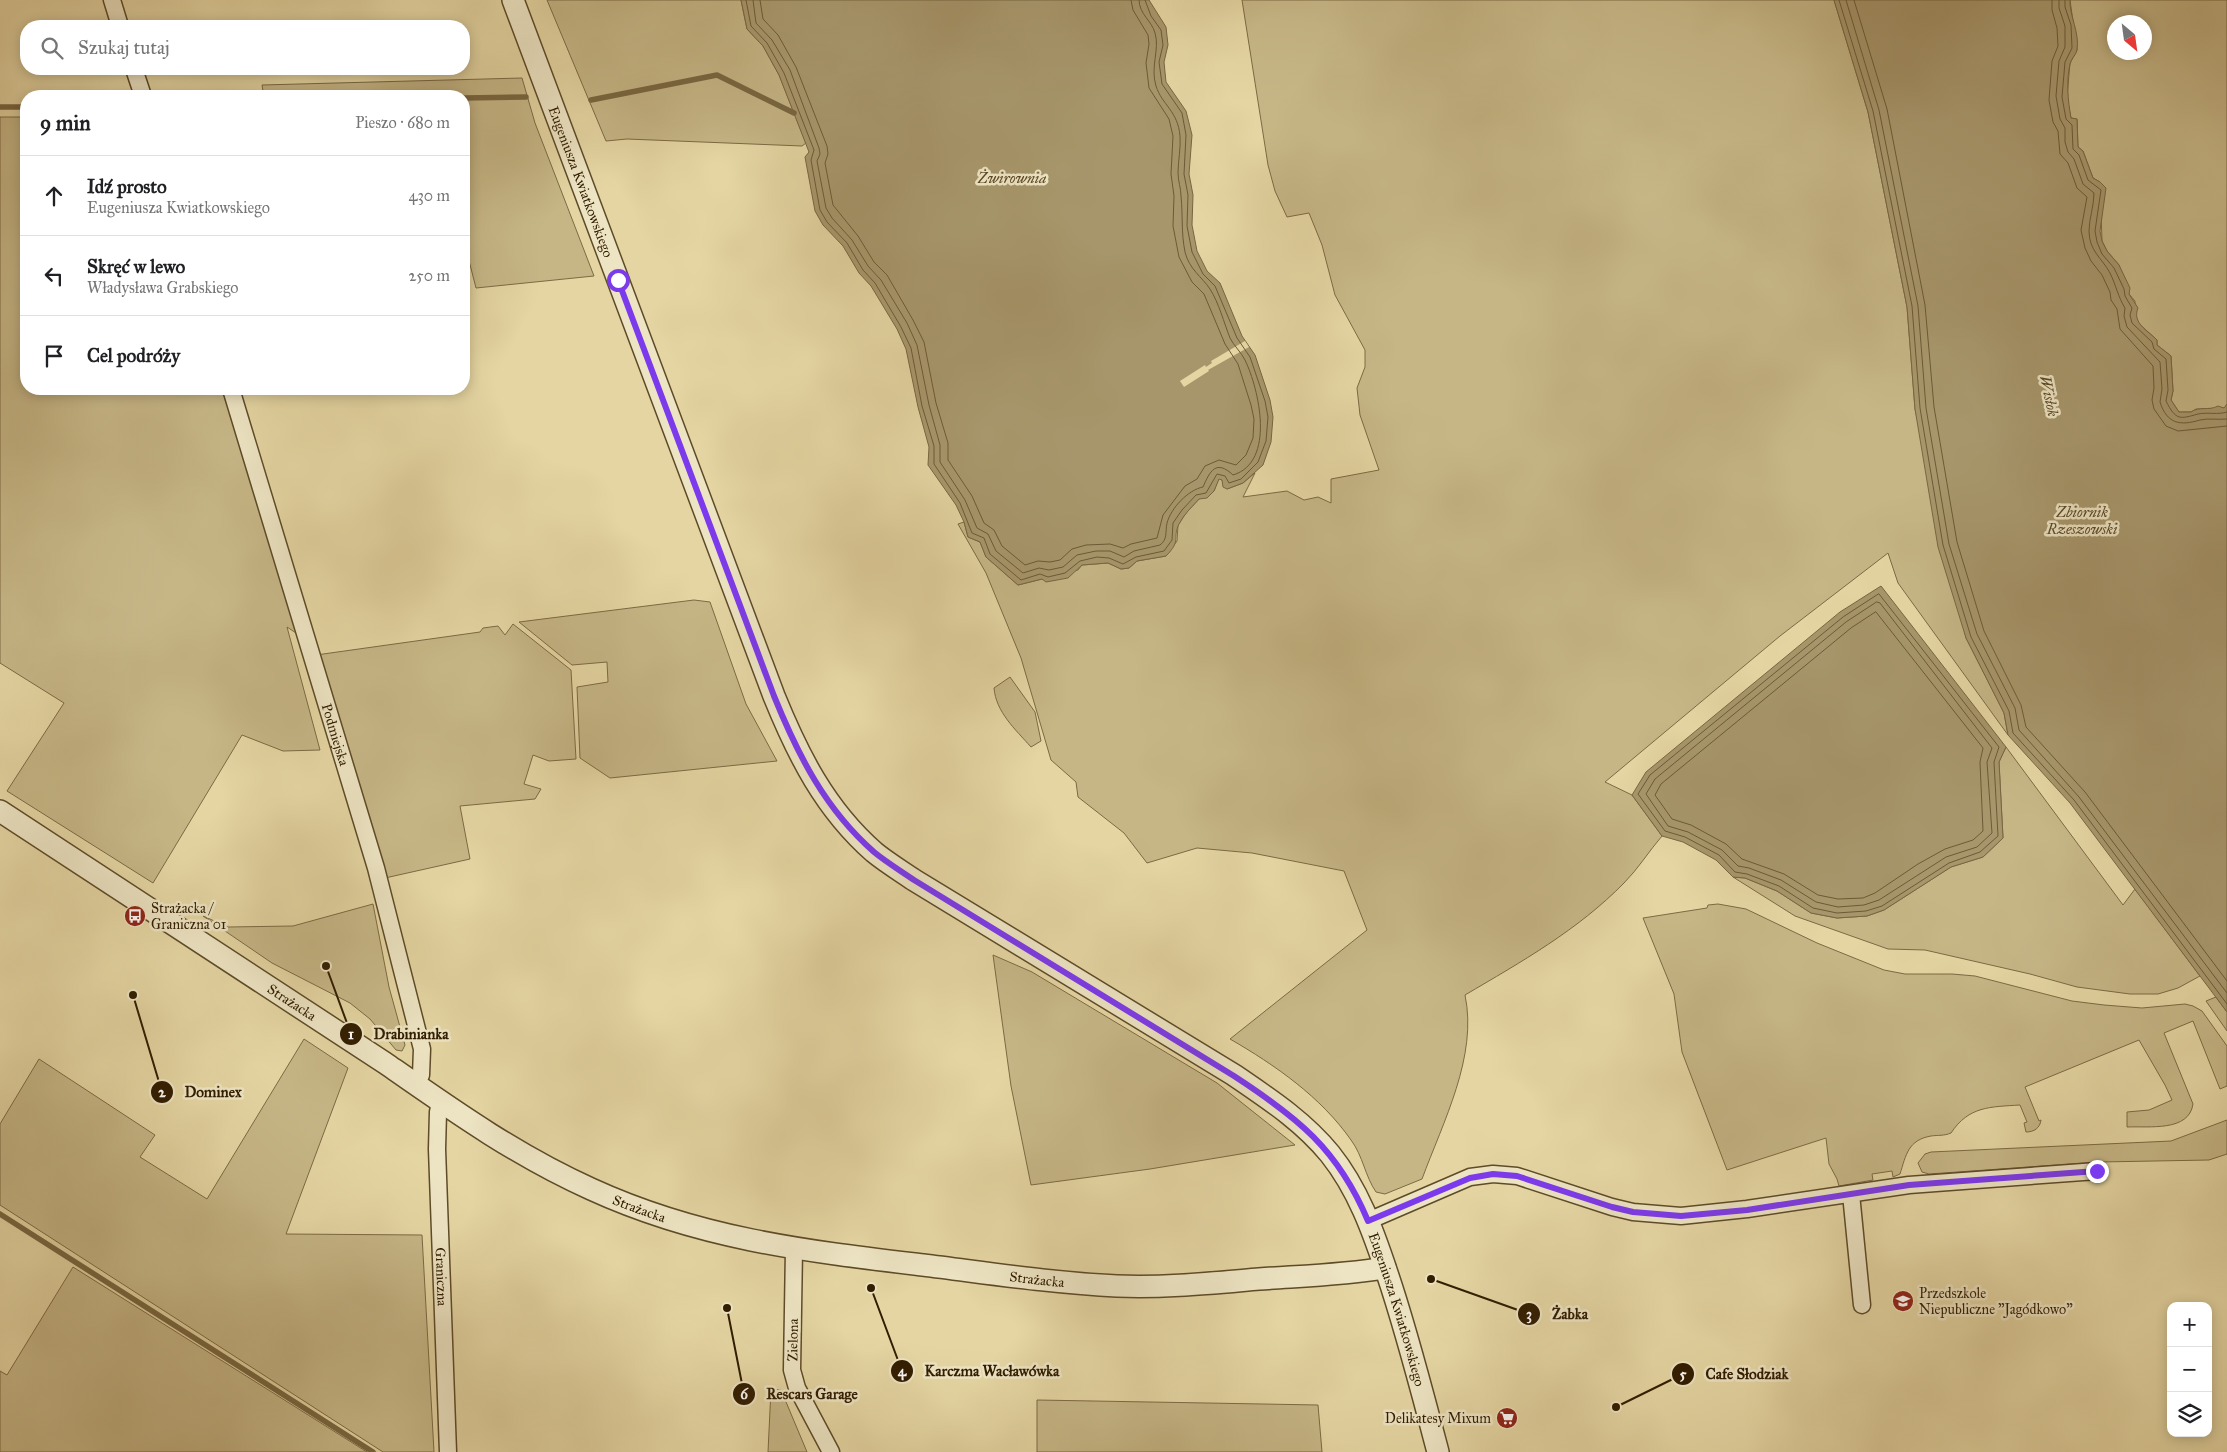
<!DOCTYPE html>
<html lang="pl">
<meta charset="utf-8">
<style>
:root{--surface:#fff;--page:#f2f2f2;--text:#202124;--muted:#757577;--line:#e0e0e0}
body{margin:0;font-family:"IM FELL Great Primer",serif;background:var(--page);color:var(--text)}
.controls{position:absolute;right:15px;bottom:15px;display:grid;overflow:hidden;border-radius:10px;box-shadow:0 2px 12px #0003}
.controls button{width:45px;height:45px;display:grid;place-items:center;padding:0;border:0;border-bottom:1px solid var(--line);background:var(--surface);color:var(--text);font:25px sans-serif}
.compass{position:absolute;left:2107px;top:15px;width:45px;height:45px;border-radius:50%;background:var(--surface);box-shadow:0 2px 12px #0003;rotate:151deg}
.stop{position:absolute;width:15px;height:15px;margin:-11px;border:4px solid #7c3aed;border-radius:50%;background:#fff}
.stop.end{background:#7c3aed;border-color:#fff;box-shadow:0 1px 5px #0008}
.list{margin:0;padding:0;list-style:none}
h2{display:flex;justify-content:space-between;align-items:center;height:65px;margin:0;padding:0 20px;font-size:21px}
h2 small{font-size:16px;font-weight:400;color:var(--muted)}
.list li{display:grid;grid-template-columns:32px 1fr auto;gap:15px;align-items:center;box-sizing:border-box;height:80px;padding:0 20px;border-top:1px solid var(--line)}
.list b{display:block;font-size:19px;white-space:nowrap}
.list p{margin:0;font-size:16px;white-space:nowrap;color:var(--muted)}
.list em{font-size:16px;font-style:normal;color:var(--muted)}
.icon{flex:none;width:28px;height:28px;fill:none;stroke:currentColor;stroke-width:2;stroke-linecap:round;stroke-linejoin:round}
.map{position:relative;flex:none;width:2227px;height:1452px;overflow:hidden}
.search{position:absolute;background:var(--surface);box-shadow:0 2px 12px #0003;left:20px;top:20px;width:450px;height:55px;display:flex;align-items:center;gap:12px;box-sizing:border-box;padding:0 18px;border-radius:20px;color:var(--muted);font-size:19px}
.panel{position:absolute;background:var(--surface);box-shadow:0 2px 12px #0003;left:20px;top:90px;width:450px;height:305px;border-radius:20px}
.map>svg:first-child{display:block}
.green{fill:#c6b686;stroke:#7c6a43;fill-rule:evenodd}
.water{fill:#a7966b;stroke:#786640}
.pier{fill:#e4d5a2}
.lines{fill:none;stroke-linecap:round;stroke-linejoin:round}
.shore{stroke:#6c5a36;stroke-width:1}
.stream{stroke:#786640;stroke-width:5.5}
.minor-casing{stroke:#5e4b28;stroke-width:19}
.tertiary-casing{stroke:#5e4b28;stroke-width:24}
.minor{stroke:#ede4c3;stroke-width:16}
.tertiary{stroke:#ede4c3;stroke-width:21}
.route{stroke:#7c3aed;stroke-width:6}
.labels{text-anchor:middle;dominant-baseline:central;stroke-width:5;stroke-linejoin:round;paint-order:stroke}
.street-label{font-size:14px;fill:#311d00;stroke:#ede4c3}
.poi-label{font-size:14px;fill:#311d00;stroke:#ede4c3;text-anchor:start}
.water-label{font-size:15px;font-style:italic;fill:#5a4725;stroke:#ede4c3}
.leader{fill:none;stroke:#311d00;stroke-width:2}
.callout-dot{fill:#311d00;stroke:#ede4c3;stroke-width:2}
.mark-label{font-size:15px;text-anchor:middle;font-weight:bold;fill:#fff}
.callout-label{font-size:15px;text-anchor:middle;font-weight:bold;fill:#311d00;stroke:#ede4c3;stroke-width:5;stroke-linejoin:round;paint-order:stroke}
</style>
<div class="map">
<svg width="2227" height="1452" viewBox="0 0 2227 1452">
<rect width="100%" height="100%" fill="#e4d5a2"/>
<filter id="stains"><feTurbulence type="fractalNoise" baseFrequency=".004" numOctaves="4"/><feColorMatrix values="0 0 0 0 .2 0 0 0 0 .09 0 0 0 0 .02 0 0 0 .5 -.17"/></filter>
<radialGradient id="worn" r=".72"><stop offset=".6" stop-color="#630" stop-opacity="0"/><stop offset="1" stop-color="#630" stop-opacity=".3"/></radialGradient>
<g class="green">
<polygon points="547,0 741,0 747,29 763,46 779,75 806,143 802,146 627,139 606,141"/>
<path d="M 1242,0 L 1834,0 L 1868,112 L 1907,307 L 1915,409 L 1966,638 L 2004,713 L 2008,735 L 1898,583 L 1888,553 L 1780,636 L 1605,782 L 1632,795 L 1662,836 C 1649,851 1638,869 1624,883 C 1578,930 1521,962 1465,995 C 1478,1056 1443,1122 1422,1179 L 1385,1194 L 1376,1192 C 1365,1176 1363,1156 1351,1140 C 1321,1097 1275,1065 1230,1039 L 1367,930 L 1344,871 L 1252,853 L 1197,848 L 1147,863 L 1124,833 L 1078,797 L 1076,782 L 1051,760 L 1021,658 L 986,573 L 958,524 L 964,522 L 968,537 L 980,542 L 986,557 L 1018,585 L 1078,570 L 1082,565 L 1108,563 L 1121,569 L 1129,568 L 1137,561 L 1166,556 L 1177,541 L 1178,525 L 1186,513 L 1199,499 L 1214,491 L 1219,478 L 1222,480 L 1227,489 L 1243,483 L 1255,473 L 1243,497 L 1287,491 L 1304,500 L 1318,497 L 1331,503 L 1331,479 L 1379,470 L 1360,415 L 1357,388 L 1365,367 L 1365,350 L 1335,295 L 1322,245 L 1309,213 L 1287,217 L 1275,191 L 1268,165 Z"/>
<path d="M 2070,0 L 2227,0 L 2227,404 L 2225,408 L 2196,409 L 2191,412 L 2179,412 L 2171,400 L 2173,391 L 2171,356 L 2157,345 L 2157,340 L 2136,321 L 2135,301 L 2129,294 L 2119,265 L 2107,251 L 2102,241 L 2100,182 L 2093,178 L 2083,151 L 2078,147 L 2077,119 L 2071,118 L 2067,97 L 2070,63 L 2077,50 ZM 2114,22 L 2144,22 L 2144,52 L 2114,52 Z"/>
<polygon points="522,78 535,123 594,276 476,288 464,241 464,96 149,95 263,91 262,85"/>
<polygon points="0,117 26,117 26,389 224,389 299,635 287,627 320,750 283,751 242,735 153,883 7,791 64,703 0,663"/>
<polygon points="694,600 710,602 746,704 777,761 610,778 580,758 577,687 608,682 607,662 572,665 519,622"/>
<polygon points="513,624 571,670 576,759 549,761 533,755 524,784 541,789 535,799 460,806 470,859 385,878 316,655 480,632 483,628 498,626 505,635"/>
<path d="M 1010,677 L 1035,712 L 1041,741 L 1031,747 C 1015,729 996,712 994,688 Z"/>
<polygon points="2006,747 2123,905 2135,889 2200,976 2178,988 2158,994 2130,994 2077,987 2030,974 1925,950 1888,949 1795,916 1733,877 1745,878 1777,891 1811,913 1837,918 1867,916 1884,910 1951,867 1983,857 2003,838 1999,762"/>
<polygon points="373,904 389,987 405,1045 402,1051 396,1050 370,1019 350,1003 272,963 203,916 228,927 293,926"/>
<path d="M 1718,904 L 1746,909 L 1817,943 L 1884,970 L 1905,974 L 1952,974 L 1975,976 L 2072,1001 L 2104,1005 L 2142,1008 L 2185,1004 L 2193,1006 L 2202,1011 L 2227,1046 L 2227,1086 L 2220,1089 L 2193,1021 L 2164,1033 L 2193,1104 C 2189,1132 2149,1126 2127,1127 L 2127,1112 L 2149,1110 L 2172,1100 L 2165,1085 L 2139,1040 L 2025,1087 L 2039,1121 L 2041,1120 C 2040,1128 2034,1132 2026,1132 L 2024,1123 L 2027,1122 L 2020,1105 C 1990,1107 1969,1106 1951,1133 C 1944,1136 1938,1135 1931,1136 C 1908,1140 1906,1155 1900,1174 L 1893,1177 L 1892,1171 L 1872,1174 L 1873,1180 L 1839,1186 L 1837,1179 L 1829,1164 L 1826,1138 L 1727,1170 L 1682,1052 L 1674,994 L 1643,918 L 1707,908 L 1708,905 Z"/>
<polygon points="993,955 1032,972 1217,1083 1295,1145 1150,1169 1031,1185 1011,1086"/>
<polygon points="2216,997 2227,1012 2227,1031 2206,1001"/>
<polygon points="304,1039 348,1068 286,1234 422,1235 434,1452 383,1452 0,1205 0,1124 39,1059 155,1135 140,1157 207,1199"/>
<polygon points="2227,1120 2227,1154 2209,1160 2100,1162 1929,1174 1922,1172 1918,1163 1925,1154 1931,1152 2171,1141"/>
<polygon points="73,1267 367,1452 0,1452 0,1371 7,1375"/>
<polygon points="771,1389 781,1390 807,1452 768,1452"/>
<polygon points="1037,1400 1318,1405 1322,1452 1037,1452"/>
</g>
<g class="water">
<path d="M 741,0 L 1149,0 L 1166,27 L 1168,45 L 1164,62 L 1166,82 L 1186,111 L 1192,135 L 1189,174 L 1193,195 L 1192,225 L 1197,251 L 1207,271 L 1220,283 L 1242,336 L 1255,355 L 1270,400 L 1273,417 L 1271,442 L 1263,465 L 1243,483 L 1227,489 L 1223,487 L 1222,480 L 1219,479 L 1214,491 L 1207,498 L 1199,499 C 1192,507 1184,514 1179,524 C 1172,538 1182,540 1166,556 L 1137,561 L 1129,568 L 1121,569 L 1108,563 L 1082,565 L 1068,578 L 1046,582 L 1042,579 L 1018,585 L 986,557 L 980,542 L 968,537 L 964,522 L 956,505 L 928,465 L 929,447 L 918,407 L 906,349 L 897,329 L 871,286 L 859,273 L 843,246 L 823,225 L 815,211 L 805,157 L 809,152 L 779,75 L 763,46 L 747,29 Z"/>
<path d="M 1834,0 L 2070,0 C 2069,15 2080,33 2077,50 C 2076,55 2071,59 2070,64 C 2066,81 2068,101 2071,118 L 2077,119 L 2078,147 L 2083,151 L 2093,178 L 2100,182 L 2106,188 L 2100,231 L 2102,241 L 2107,251 L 2119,265 L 2130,288 L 2129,294 L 2138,308 C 2132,323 2147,330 2157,340 L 2157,345 L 2171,356 L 2173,391 L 2171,400 L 2179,412 L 2191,412 C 2199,406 2209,411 2218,406 L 2224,408 L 2227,404 L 2227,1012 L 2070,803 L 2008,735 L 2004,713 L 1966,638 L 1938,547 L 1915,409 L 1907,307 L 1868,112 Z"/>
<polygon points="1881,586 2006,747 1999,762 2003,838 1983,857 1951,867 1884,910 1867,916 1837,918 1811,913 1777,891 1745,878 1733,877 1716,860 1683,842 1662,836 1632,795 1646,772 1840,612"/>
</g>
<polygon class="pier" points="1245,341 1249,347 1208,370 1209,371 1184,387 1180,381 1205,365 1206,367 1212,363 1211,361"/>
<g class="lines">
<g class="shore">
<polyline points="746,0 751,26 767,43 784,73 814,150 811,160 820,210 827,222 847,243 863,270 875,283 901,327 911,348 922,406 934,446 934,464 960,503 972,533 984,538 990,554 1021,580 1040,574 1048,577 1065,573 1080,561 1097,557 1109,558 1123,564 1136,557 1164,551 1172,540 1173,523 1182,510 1196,495 1206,493 1217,474 1225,476 1229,483 1241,479 1258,462 1266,441 1268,417 1265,401 1250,357 1237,338 1215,286 1203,274 1192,252 1187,226 1188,195 1184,174 1186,135 1182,113 1162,84 1159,62 1163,45 1161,30 1151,16 1145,0"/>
<path d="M 753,0 L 756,23 L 772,40 L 790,70 L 819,148 L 820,154 L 817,161 L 826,208 L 832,218 L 852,240 L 868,266 L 881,280 L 907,323 L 917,345 L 929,405 L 940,445 L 940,462 L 965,500 L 977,528 L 988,534 L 996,551 L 1023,573 L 1039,568 L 1049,570 L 1063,567 L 1077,555 L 1096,551 L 1110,551 L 1124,557 L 1134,551 L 1160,545 C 1168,539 1165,532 1167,523 C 1171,508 1188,490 1203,487 C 1210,471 1216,459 1233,475 C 1276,462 1259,389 1245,360 C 1241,352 1234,346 1230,338 C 1224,323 1219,303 1210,289 C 1202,277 1189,269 1185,252 C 1181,232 1183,216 1181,196 C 1181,188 1178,181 1178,173 C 1178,161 1181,148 1180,136 C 1178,111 1162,105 1156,86 C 1150,67 1160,49 1155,33 C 1152,21 1139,14 1139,0"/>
<polyline points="760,0 763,19 778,35 796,67 827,146 828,154 825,163 833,205 858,236 874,262 887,275 913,320 924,342 936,403 948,443 948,460 972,496 984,523 994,530 1002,546 1025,565 1038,561 1050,562 1060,560 1072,549 1086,545 1110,544 1123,548 1131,544 1157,538 1163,515 1185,486 1197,479 1205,466 1219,460 1236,465 1246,455 1253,438 1254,419 1251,405 1238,364 1225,344 1204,294 1192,282 1179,257 1173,226 1174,196 1171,174 1173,136 1169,119 1149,88 1146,63 1149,44 1148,35 1133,10 1131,0"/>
<polyline points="1839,0 1873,111 1912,306 1920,408 1943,545 1971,637 2009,711 2013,733 2074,800 2227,1004"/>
<polyline points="1846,0 1879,110 1918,306 1926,408 1949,544 1977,634 2015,708 2019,730 2079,797 2227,993"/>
<polyline points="1854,0 1887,109 1925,305 1934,407 1957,542 1984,631 2021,705 2026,727 2085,792 2227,981"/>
<polyline points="2052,0 2052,10 2057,28 2058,46 2052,61 2049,100 2053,122 2058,131 2060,154 2068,163 2077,188 2087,197 2081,230 2085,248 2091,261 2102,275 2110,292 2111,300 2117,309 2120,329 2153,366 2154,388 2152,400 2154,409 2166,426 2178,431 2227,426"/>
<path d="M 2059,0 L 2059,8 L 2065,26 L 2065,47 L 2059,61 L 2056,96 L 2060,119 L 2065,128 L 2065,142 L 2068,152 L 2074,159 L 2083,184 L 2094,193 C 2094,206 2089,219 2089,231 C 2089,251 2102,258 2110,273 C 2116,285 2118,297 2125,308 L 2124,316 L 2127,327 L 2160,362 L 2162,389 L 2160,402 C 2167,424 2180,426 2200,420 C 2208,418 2218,420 2227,419"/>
<path d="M 2065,0 L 2065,7 L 2071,25 L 2072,48 L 2065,62 L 2062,97 L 2066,119 L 2072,125 L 2073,149 L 2079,155 L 2088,180 L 2101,190 L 2095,231 L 2097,242 L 2102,254 L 2114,268 L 2124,289 L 2125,296 L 2132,308 L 2130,315 L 2132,323 L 2152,342 L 2154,349 L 2166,359 L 2168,390 L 2166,401 C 2176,421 2180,419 2198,414 C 2208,412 2218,415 2227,412"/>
<polygon points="1879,594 1999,747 1994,762 1998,836 1980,852 1949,863 1882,906 1866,911 1837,913 1813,908 1779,886 1747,874 1735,872 1719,855 1685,837 1665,831 1638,794 1650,775 1843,617"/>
<polygon points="1877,602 1880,603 1992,748 1987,762 1992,833 1977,847 1946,857 1879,900 1864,905 1838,907 1816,902 1781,880 1749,868 1738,866 1722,850 1688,832 1668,826 1646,794 1655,779 1846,622"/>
<polygon points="1876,612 1983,748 1980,762 1983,831 1973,840 1945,849 1918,864 1875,893 1863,898 1838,899 1818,895 1784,874 1742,859 1726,844 1691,825 1672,819 1655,795 1661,784 1851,628"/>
</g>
<g class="stream">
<polyline points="464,98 526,97"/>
<polyline points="591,100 717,75 794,113"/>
<polyline points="0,107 26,107"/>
<polyline points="0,1214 373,1452"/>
</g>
<g class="minor-casing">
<g id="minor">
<polyline points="112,0 120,26"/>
<polyline points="134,69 143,96"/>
<path id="s1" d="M 231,389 L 376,868 L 422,1049 L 421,1075 L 416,1085"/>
<path id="s2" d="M 440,1102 L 438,1112 L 437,1149 L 448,1452"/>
<polyline points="1851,1194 1862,1305"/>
<polyline points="1368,1221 1470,1177 1493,1174 1517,1176 1612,1207 1633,1212 1681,1216 1747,1209 1909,1185 2097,1171"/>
<polyline points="794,1249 792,1370 797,1388 831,1452"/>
</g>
</g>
<g class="tertiary-casing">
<g id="tertiary">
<path id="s3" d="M 513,0 L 774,696 C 798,755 825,809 874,852 C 886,862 901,871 914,880 L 1234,1075 C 1269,1099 1303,1121 1330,1154 C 1358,1189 1373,1231 1387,1273 C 1407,1332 1422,1392 1438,1452"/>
<path id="s4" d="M 0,811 L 385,1063 C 451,1109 517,1156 591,1189 C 700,1239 806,1251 923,1265 C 988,1273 1052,1283 1117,1286 C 1164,1288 1212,1283 1259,1279 C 1301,1276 1343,1275 1385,1268"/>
</g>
</g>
<use href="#minor" class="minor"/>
<use href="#tertiary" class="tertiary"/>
</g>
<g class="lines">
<path class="route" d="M 618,280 L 774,696 C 798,755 825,809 874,852 C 886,862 901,871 914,880 L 1234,1076 C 1297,1117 1338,1149 1368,1221 L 1470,1178 L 1493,1174 L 1517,1176 L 1612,1207 L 1633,1212 L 1681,1216 L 1747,1210 L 1909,1185 L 2097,1171"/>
</g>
<defs>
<g id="bus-disc" transform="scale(1.125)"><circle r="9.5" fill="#8f2418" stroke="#ede4c3"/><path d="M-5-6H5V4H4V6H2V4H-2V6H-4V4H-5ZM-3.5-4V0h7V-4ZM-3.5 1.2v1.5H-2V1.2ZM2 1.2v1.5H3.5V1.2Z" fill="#fff"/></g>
<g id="school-disc" transform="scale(1.125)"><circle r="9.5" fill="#8f2418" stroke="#ede4c3"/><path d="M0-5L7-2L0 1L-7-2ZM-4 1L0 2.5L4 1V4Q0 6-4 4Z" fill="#fff"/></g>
<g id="supermarket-disc" transform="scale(1.125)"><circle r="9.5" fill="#8f2418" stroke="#ede4c3"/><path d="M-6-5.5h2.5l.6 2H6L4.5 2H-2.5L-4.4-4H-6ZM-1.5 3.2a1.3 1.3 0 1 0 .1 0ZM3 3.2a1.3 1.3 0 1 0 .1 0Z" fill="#fff"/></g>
</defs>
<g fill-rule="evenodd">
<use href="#bus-disc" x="135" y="916"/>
<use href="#school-disc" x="1903" y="1301"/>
<use href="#supermarket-disc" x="1507" y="1418"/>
</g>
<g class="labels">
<g class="street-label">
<text stroke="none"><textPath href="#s3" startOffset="194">Eugeniusza Kwiatkowskiego</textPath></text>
<text stroke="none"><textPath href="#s1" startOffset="361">Podmiejska</textPath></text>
<text stroke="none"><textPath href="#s4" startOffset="349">Strażacka</textPath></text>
<text stroke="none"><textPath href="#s4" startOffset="754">Strażacka</textPath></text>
<text stroke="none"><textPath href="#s2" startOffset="175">Graniczna</textPath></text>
<text stroke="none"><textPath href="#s4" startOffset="1159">Strażacka</textPath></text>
<text stroke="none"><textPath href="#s3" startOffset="1649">Eugeniusza Kwiatkowskiego</textPath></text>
<text transform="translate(793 1340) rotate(-89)">Zielona</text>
</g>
<g class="poi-label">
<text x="151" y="908">Strażacka /<tspan x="151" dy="16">Graniczna 01</tspan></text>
<text x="1919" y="1293">Przedszkole<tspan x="1919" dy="16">Niepubliczne "Jagódkowo"</tspan></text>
<text x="1491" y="1418" text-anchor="end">Delikatesy Mixum</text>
</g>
<g class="water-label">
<text x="1012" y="178">Żwirownia</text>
<text transform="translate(2049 396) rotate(78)">Wisłok</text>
<text x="2082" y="512">Zbiornik<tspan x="2082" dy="17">Rzeszowski</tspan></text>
</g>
</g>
<path class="leader" d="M326 966L351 1034M133 995L162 1092M1431 1279L1529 1314M871 1288L902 1371M1616 1407L1683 1374M727 1308L744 1394"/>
<g class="callout-dot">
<circle cx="326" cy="966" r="5"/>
<circle cx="133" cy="995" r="5"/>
<circle cx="1431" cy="1279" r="5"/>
<circle cx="871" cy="1288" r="5"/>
<circle cx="1616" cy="1407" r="5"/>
<circle cx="727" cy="1308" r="5"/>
<circle cx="351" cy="1034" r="12"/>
<circle cx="162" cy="1092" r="12"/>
<circle cx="1529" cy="1314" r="12"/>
<circle cx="902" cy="1371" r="12"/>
<circle cx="1683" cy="1374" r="12"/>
<circle cx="744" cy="1394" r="12"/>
</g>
<g class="mark-label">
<text x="351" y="1039">1</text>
<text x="162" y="1097">2</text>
<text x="1529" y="1319">3</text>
<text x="902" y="1376">4</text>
<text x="1683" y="1379">5</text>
<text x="744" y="1399">6</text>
</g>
<g class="callout-label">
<text x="411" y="1039">Drabinianka</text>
<text x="213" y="1097">Dominex</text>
<text x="1570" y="1319">Żabka</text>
<text x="992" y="1376">Karczma Wacławówka</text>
<text x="1747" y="1379">Cafe Słodziak</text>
<text x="812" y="1399">Rescars Garage</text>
</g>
<rect width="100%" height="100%" filter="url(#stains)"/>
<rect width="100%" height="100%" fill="url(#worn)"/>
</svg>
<div class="controls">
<button>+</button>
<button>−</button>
<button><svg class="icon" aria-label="layers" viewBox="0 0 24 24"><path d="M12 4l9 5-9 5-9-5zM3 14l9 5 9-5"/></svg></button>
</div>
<svg class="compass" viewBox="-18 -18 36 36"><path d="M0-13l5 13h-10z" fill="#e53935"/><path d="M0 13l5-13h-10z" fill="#757577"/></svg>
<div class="stop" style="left:618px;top:280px"></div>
<div class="stop end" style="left:2097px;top:1171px"></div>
<div class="search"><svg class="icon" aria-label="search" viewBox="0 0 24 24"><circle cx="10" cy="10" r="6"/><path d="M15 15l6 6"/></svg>Szukaj tutaj</div>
<section class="panel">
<h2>9 min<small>Pieszo · 680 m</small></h2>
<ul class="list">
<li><svg class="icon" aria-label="ahead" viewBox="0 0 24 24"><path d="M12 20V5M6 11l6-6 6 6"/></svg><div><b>Idź prosto</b><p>Eugeniusza Kwiatkowskiego</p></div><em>430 m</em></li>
<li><svg class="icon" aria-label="left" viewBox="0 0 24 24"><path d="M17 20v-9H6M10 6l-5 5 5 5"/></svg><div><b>Skręć w lewo</b><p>Władysława Grabskiego</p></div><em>250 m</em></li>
<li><svg class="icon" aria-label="arrive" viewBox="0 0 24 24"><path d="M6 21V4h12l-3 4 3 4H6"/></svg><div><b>Cel podróży</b></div></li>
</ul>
</section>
</div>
